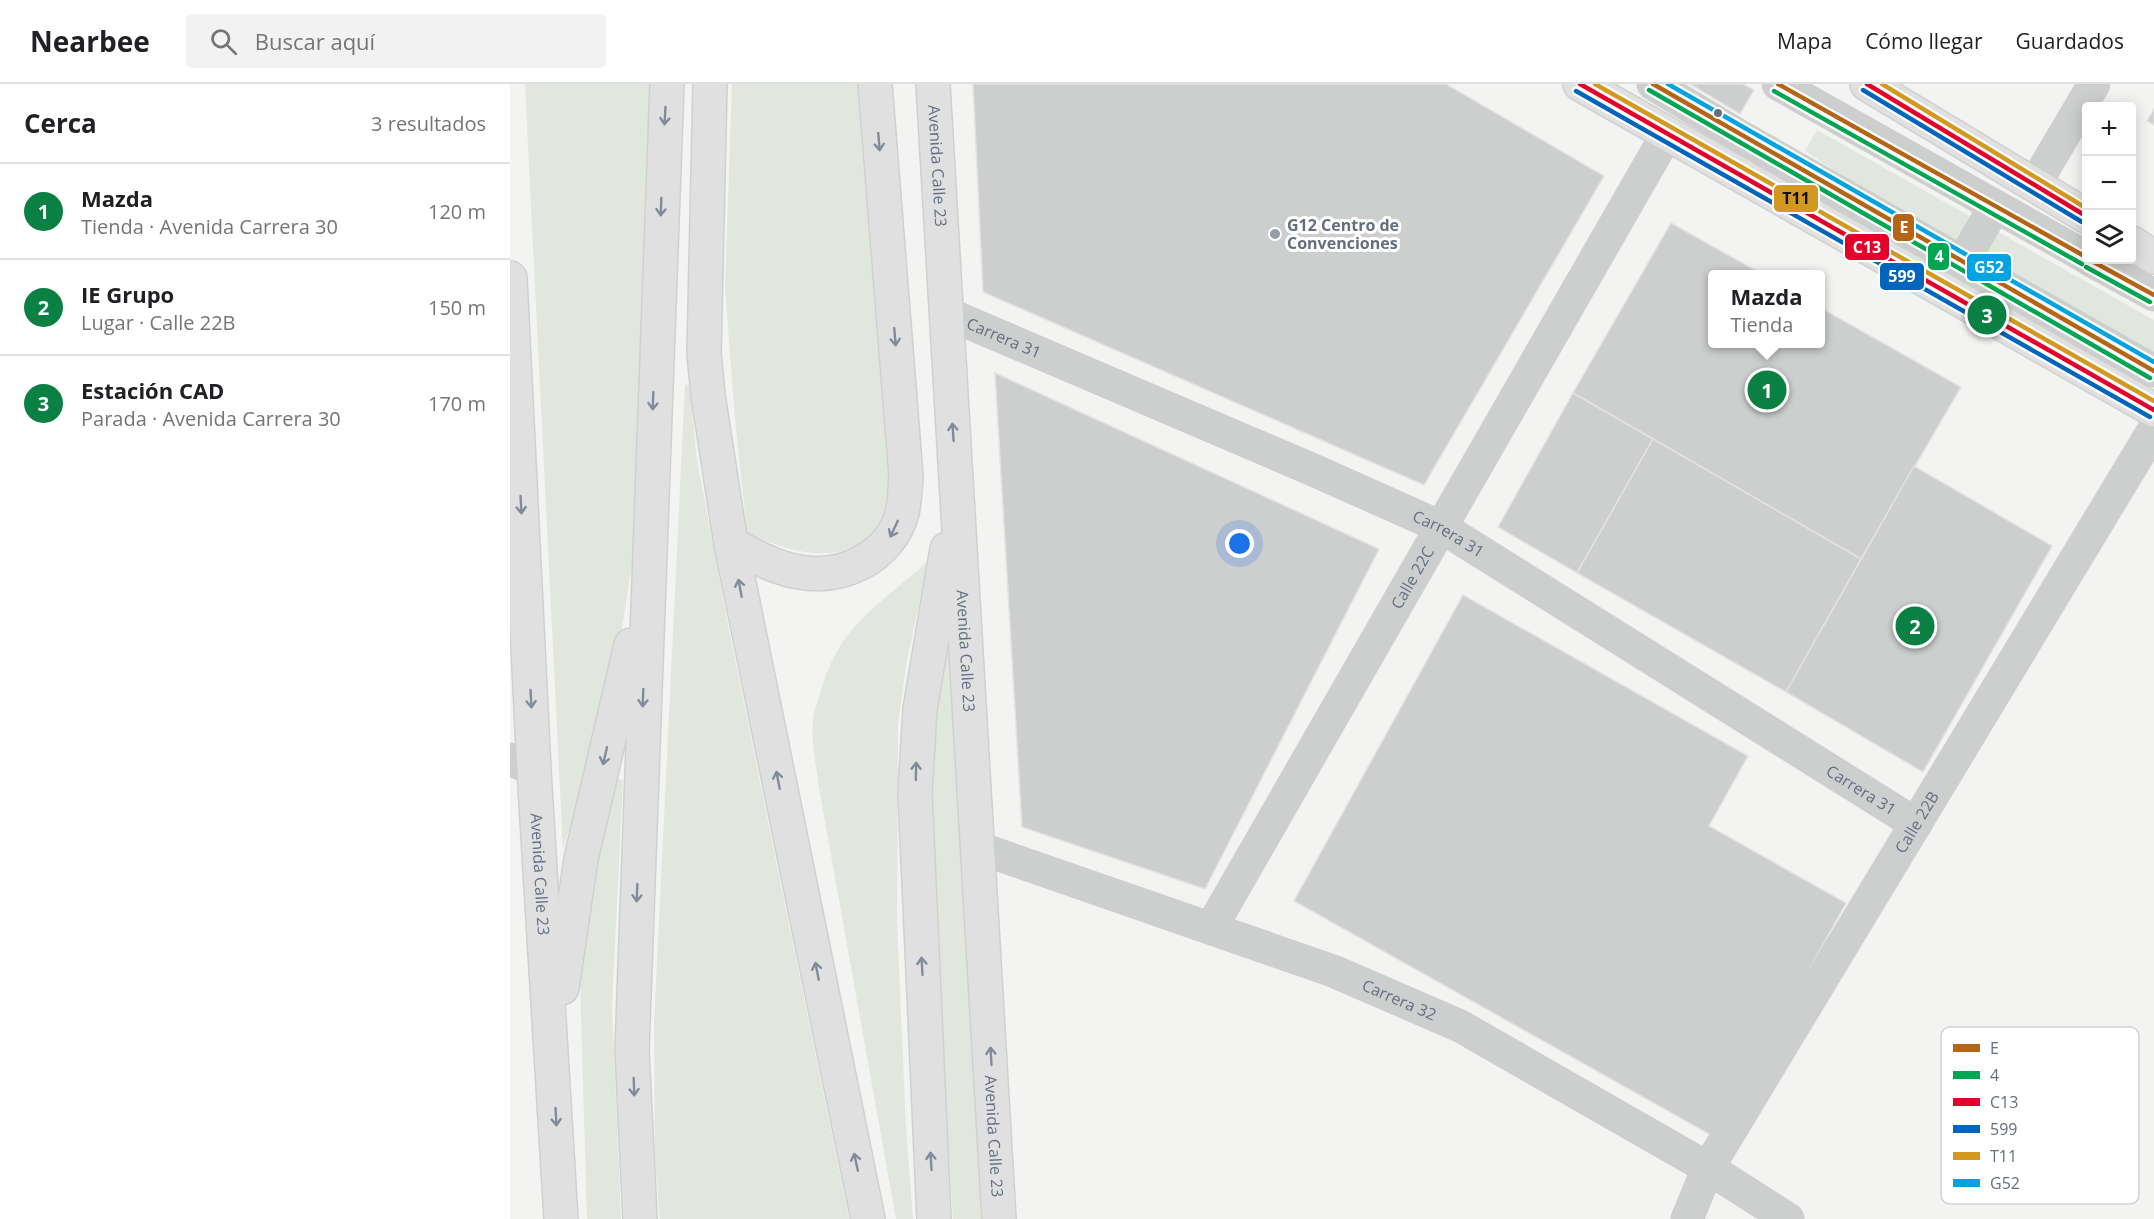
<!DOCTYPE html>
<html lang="es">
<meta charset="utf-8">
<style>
:root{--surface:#fff;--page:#f2f2f2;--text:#202124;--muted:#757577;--line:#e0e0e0;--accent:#0b8043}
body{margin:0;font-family:"Open Sans",sans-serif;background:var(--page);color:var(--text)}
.controls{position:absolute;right:18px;top:18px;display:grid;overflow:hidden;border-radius:6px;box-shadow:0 3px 15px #0003}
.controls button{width:54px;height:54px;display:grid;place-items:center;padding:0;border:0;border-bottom:2px solid var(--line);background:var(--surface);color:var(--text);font:30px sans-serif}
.you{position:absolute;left:730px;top:460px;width:21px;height:21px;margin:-15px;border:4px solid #fff;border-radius:50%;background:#1a73e8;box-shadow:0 0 0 9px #1a73e833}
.badge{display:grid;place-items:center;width:39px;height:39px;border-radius:50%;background:var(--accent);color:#fff;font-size:20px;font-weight:700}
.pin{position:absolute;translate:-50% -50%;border:3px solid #fff;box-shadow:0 2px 6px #0006}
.popup{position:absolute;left:1198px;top:186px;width:117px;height:78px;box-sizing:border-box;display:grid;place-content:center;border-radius:6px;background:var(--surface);filter:drop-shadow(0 2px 4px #0005);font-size:20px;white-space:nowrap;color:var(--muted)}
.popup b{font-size:22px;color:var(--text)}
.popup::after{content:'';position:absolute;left:50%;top:100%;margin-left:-12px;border:12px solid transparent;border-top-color:var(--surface)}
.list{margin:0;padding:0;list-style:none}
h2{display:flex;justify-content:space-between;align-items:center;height:78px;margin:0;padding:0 24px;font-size:26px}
h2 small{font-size:20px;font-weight:400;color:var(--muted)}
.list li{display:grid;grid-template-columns:39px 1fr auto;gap:18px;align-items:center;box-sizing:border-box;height:96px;padding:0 24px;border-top:2px solid var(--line)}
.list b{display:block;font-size:22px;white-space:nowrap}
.list p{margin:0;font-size:20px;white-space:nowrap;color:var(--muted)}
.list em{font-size:20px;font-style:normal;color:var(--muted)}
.icon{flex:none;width:33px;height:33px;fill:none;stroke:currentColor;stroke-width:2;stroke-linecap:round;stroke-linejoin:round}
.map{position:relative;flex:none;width:1644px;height:1135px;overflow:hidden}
header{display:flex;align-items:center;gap:36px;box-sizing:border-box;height:84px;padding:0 30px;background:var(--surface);border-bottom:2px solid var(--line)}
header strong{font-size:28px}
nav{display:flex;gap:33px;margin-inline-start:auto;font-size:21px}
.search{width:420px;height:54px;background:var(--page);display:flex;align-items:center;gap:15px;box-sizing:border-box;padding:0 21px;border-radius:6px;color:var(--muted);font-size:22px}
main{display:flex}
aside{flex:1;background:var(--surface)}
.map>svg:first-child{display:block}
.green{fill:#e1e6df}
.building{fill:#cdcece;stroke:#e2e2e1;stroke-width:1.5}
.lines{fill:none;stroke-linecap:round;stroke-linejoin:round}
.highway-casing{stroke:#cfd0d0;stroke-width:36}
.minor{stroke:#cdcece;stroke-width:33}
.highway{stroke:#e0e0e1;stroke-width:33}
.bus-1-casing{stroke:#fff;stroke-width:9}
.bus-2-casing{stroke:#fff;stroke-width:9}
.bus-3-casing{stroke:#fff;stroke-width:9}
.bus-4-casing{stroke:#fff;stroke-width:9}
.bus-5-casing{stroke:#fff;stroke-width:9}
.bus-6-casing{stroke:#fff;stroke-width:9}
.bus-1{stroke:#b66516;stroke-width:4.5}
.bus-2{stroke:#00a651;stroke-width:4.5}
.bus-3{stroke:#e4002b;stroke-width:4.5}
.bus-4{stroke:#0065bd;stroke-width:4.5}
.bus-5{stroke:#d29820;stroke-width:4.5}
.bus-6{stroke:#01a3e3;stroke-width:4.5}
.oneway{stroke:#828b99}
.bus-dot{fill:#636f81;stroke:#fff;stroke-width:2}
.poi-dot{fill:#959da8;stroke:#fff;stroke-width:2}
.labels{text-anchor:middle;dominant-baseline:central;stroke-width:6;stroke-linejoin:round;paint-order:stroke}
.street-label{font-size:16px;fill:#636f81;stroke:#fff}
.poi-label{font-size:16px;font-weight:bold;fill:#636f81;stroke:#fff;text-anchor:start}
.key{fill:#fff;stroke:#d0d4d9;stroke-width:1.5}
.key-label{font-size:16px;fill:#636f81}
.line-badge{stroke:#fff;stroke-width:2}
.badge-label{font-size:16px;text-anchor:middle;font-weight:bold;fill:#fff}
.pale-badge-label{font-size:16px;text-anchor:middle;font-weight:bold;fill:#111}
</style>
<header>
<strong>Nearbee</strong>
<div class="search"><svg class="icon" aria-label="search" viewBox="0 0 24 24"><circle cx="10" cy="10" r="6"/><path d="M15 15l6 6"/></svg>Buscar aquí</div>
<nav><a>Mapa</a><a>Cómo llegar</a><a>Guardados</a></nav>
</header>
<main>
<aside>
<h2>Cerca<small>3 resultados</small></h2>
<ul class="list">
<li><span class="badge">1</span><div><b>Mazda</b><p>Tienda · Avenida Carrera 30</p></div><em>120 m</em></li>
<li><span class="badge">2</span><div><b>IE Grupo</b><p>Lugar · Calle 22B</p></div><em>150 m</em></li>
<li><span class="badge">3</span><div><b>Estación CAD</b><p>Parada · Avenida Carrera 30</p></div><em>170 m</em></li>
</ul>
</aside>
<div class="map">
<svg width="1644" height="1135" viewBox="0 0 1644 1135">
<rect width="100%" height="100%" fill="#f3f3f1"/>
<g class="green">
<polygon points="15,0 140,0 137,192 125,461 110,557 74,700 53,765"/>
<path d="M 222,0 L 347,0 L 379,401 C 377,410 376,420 373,428 C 349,489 282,470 237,449 L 225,336 L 215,203 Z"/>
<polygon points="1307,46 1644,236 1644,276 1432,157 1295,67"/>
<polygon points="180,300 186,370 218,541 339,1135 150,1135 145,1075 144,940 175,301"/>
<path d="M 419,476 L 397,575 L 388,640 L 387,840 L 396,1044 L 403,1135 L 386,1135 L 308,698 C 306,679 301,657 303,638 C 303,628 308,617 311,607 C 331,537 370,522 419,476 Z"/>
<polygon points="442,556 471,1135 443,1135 422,775 424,656 430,591"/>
<polygon points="102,694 113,696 102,921 111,1135 77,1135 70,895 78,804"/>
</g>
<g class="building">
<polygon points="463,0 936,0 1094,92 914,401 473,208"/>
<polygon points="1180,0 1233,0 1244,6 1230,30"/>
<polygon points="1644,25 1644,41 1637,37"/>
<polygon points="1161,139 1252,190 1203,190 1203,260 1311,260 1311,224 1451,303 1351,475 1063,309"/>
<polygon points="485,289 869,465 695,805 512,743"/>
<polygon points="1063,309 1143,355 1067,489 988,443"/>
<polygon points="1143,355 1351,475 1276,608 1067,489"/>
<polygon points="1404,382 1542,462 1413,688 1276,608"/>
<polygon points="953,511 1238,672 1199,742 1336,819 1206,1054 784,817"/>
</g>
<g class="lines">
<g class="highway-casing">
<g id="highway">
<polyline points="200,0 194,269 198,311 221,460 358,1135"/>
<path id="s5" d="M 423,0 L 489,1135"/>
<polyline points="1070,0 1644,326"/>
<polyline points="1357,0 1576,132"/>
<polyline points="1622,159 1644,173"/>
<path id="s6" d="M 0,194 L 24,686 L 51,1135"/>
<path d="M 221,460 C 242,471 265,484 289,488 C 333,496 380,473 392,429 C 395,417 395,404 396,392 L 365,0"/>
<polyline points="52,904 71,775 121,561"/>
<polyline points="130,1135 122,966 157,0"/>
<polyline points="424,1135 405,709 410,625 437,465"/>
</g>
</g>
<g class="minor">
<polyline points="1143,0 1228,51 1644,287"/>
<polyline points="1268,0 1576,173"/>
<polyline points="1525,100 1584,0"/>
<polyline points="1580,176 1644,211"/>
<polyline points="1452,179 1485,122"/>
<path id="s1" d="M 436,229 L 801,385 L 931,443 L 1406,740"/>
<polyline points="0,675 24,686"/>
<path id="s2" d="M 469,764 L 823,887 L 950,942 L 1198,1084 L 1278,1135"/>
<path id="s3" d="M 701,844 L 1157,50"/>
<path id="s4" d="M 1177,1135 L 1198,1084 L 1644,345"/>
</g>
<use href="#highway" class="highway"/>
<g class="bus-1-casing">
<g id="bus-1">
<polyline points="1143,0 1644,287"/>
<polyline points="1268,0 1576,173"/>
<polyline points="1580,176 1644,211"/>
</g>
</g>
<g class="bus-2-casing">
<g id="bus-2">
<polyline points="1139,6 1640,294"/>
<polyline points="1264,7 1572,180"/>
<polyline points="1576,183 1640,218"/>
</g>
</g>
<g class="bus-3-casing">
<g id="bus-3">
<polyline points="1070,0 1644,326"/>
<polyline points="1357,0 1576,132"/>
</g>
</g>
<g class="bus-4-casing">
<g id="bus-4">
<polyline points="1353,6 1572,138"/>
<polyline points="1066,7 1640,333"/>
</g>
</g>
<g class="bus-5-casing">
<g id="bus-5">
<polyline points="1085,0 1644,317"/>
<polyline points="1372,0 1576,124"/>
</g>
</g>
<g class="bus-6-casing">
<polyline id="bus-6" points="1158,0 1644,278"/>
</g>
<use href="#bus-1" class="bus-1"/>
<use href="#bus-2" class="bus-2"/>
<use href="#bus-3" class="bus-3"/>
<use href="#bus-4" class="bus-4"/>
<use href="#bus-5" class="bus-5"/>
<use href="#bus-6" class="bus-6"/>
</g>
<defs><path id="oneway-shaft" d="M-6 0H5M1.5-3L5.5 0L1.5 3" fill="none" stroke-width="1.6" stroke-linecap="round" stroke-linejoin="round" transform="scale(1.5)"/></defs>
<g class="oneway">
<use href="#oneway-shaft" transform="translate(155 32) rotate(93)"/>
<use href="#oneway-shaft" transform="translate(369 58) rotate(85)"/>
<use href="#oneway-shaft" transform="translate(151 123) rotate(92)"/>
<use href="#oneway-shaft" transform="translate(385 253) rotate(85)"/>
<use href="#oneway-shaft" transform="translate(143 317) rotate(92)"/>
<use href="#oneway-shaft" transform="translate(443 348) rotate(-94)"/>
<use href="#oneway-shaft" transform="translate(11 421) rotate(87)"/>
<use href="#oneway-shaft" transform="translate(384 445) rotate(115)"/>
<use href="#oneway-shaft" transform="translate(230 504) rotate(-101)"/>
<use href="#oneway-shaft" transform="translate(133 614) rotate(92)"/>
<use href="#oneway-shaft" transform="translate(21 615) rotate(87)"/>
<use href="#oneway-shaft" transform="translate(95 672) rotate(103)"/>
<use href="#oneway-shaft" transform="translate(406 687) rotate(-89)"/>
<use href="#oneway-shaft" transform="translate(268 696) rotate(-101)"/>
<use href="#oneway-shaft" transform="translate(127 809) rotate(92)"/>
<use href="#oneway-shaft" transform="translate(412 882) rotate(-93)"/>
<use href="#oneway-shaft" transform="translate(307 887) rotate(-101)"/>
<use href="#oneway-shaft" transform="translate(481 972) rotate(-93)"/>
<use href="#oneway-shaft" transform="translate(124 1003) rotate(88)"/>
<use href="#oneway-shaft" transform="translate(46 1033) rotate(87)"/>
<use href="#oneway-shaft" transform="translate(421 1077) rotate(-93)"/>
<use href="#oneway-shaft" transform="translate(346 1078) rotate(-102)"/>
</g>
<circle class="bus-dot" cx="1208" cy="29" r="5"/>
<circle class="poi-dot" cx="765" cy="150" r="6"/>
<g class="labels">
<g class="street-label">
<text stroke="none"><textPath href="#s5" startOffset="82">Avenida Calle 23</textPath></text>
<text stroke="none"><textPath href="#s1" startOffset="63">Carrera 31</textPath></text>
<text stroke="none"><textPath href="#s1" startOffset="549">Carrera 31</textPath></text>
<text stroke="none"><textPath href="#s3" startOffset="404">Calle 22C</textPath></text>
<text stroke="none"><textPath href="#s5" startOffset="568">Avenida Calle 23</textPath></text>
<text stroke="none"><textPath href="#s1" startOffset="1035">Carrera 31</textPath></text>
<text stroke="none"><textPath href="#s4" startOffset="459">Calle 22B</textPath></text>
<text stroke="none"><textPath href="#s6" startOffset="597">Avenida Calle 23</textPath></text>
<text stroke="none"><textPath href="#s2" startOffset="447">Carrera 32</textPath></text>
<text stroke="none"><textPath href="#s5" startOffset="1054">Avenida Calle 23</textPath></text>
</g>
<g class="poi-label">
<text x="777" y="141">G12 Centro de<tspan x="777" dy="18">Convenciones</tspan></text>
</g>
</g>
<rect x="1431" y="943" width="198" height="177" rx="9" class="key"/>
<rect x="1443" y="960" width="27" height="8" fill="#b66516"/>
<rect x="1443" y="987" width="27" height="8" fill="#00a651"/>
<rect x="1443" y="1014" width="27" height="8" fill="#e4002b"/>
<rect x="1443" y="1041" width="27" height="8" fill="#0065bd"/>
<rect x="1443" y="1068" width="27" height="8" fill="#d29820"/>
<rect x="1443" y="1095" width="27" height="8" fill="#01a3e3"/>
<g class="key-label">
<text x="1480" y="970">E</text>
<text x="1480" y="997">4</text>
<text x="1480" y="1024">C13</text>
<text x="1480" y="1051">599</text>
<text x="1480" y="1078">T11</text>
<text x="1480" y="1105">G52</text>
</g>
<g class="line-badge">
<rect x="1263" y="100" width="46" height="29" rx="6" fill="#d29820"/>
<rect x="1382" y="129" width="23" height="29" rx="6" fill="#b66516"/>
<rect x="1334" y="149" width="46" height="28" rx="6" fill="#e4002b"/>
<rect x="1417" y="158" width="23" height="29" rx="6" fill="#00a651"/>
<rect x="1456" y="169" width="46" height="29" rx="6" fill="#01a3e3"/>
<rect x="1369" y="178" width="46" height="29" rx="6" fill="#0065bd"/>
</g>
<g class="badge-label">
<text x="1394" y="149">E</text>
<text x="1357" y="169">C13</text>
<text x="1429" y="178">4</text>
<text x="1479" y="189">G52</text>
<text x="1392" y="198">599</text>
</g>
<g class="pale-badge-label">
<text x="1286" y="120">T11</text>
</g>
</svg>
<div class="controls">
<button>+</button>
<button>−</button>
<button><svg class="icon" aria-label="layers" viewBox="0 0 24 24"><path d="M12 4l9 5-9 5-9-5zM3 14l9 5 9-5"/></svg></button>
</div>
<div class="you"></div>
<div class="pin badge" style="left:1257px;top:306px">1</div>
<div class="popup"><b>Mazda</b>Tienda</div>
<div class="pin badge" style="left:1405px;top:542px">2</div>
<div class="pin badge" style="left:1477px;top:231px">3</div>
</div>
</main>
